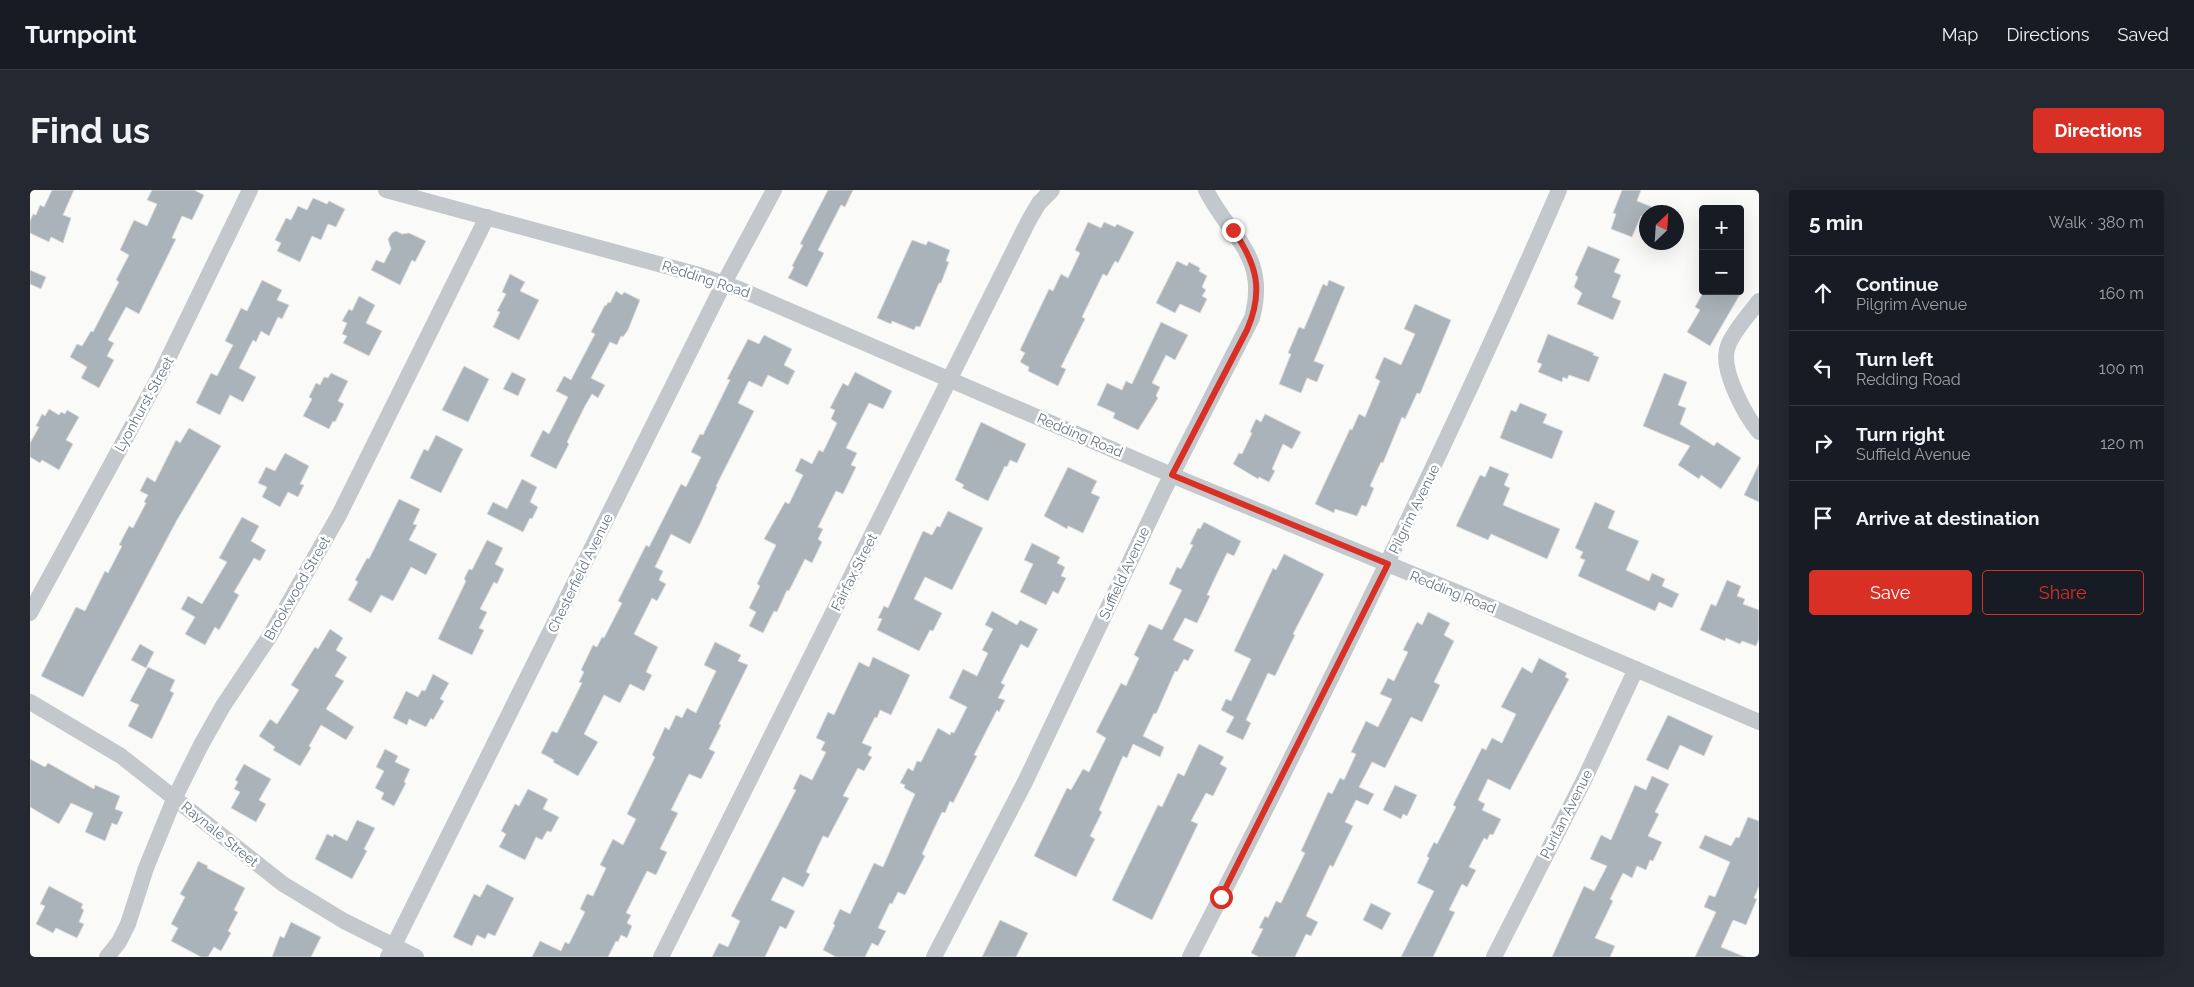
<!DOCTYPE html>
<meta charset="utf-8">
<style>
:root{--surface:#171b24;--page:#242831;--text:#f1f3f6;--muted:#9ea1a6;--line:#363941;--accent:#d93025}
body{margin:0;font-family:Raleway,sans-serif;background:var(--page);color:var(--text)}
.controls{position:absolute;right:15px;top:15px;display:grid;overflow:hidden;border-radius:5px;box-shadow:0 5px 20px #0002}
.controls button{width:45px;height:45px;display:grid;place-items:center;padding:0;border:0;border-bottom:1px solid var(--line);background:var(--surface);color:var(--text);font:25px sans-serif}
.compass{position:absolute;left:1609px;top:15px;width:45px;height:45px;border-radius:50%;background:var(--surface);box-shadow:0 5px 20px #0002;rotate:25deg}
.stop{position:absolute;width:15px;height:15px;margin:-11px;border:4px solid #d93025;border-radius:50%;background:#fff}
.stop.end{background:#d93025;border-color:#fff;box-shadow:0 1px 5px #0008}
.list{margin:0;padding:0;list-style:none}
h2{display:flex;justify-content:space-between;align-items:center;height:65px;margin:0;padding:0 20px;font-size:21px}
h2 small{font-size:16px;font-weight:400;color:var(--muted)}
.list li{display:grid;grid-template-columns:32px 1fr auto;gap:15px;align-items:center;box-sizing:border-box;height:75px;padding:0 20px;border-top:1px solid var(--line)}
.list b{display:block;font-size:19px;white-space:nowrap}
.list p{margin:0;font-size:16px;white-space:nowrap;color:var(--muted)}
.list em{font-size:16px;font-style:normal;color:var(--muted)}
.actions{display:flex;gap:10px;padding:15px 20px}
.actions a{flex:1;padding:11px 0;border:1px solid var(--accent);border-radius:5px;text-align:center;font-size:18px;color:var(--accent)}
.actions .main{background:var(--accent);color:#fff}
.icon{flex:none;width:28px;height:28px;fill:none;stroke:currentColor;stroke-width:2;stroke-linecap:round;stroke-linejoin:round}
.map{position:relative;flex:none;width:1729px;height:767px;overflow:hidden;border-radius:5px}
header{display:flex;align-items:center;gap:30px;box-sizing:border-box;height:70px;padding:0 25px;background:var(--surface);border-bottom:1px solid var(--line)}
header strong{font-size:24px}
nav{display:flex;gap:28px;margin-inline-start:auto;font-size:18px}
.intro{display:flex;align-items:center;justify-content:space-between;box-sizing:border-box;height:120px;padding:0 30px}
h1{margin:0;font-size:35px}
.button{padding:12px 22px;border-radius:5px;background:var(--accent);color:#fff;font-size:18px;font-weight:700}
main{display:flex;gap:30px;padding:0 30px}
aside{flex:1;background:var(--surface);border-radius:5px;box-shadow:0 5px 20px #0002}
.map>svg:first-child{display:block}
.building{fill:#aab3b9;stroke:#dcdcda}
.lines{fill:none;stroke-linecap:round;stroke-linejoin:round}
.minor{stroke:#c3c8cc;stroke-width:16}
.route{stroke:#d93025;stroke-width:6}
.labels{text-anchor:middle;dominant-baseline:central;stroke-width:5;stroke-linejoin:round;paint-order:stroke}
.street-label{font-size:14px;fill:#657683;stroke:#fff}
</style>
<header>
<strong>Turnpoint</strong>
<nav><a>Map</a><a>Directions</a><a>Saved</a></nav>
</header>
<div class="intro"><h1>Find us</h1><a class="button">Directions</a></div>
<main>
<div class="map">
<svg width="1729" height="767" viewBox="0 0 1729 767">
<rect width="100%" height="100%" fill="#fafaf8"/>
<g class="building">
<polygon points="22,0 44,0 33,25 41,28 33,53 21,47 19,52 0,43 0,31 3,24 6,25 10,15 14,17"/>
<polygon points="122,0 164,0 174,5 162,30 152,26 142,48 146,49 109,124 96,117 78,150 84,153 77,166 84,170 69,198 51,188 57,177 40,167 47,154 52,156 61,141 63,142 89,92 86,90 99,65 90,60 104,30 117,36 127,14 117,10"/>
<polygon points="798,0 823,0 815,17 811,15 788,60 794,63 777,97 758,88 764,77 762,76 773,55 770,54"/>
<polygon points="1592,0 1611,0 1607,11 1622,17 1620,22 1616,22 1616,28 1611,26 1602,47 1581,39 1586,24 1583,23"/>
<polygon points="283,8 297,14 299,11 315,19 306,37 298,34 291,50 282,46 270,72 247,61 251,53 245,50 256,28 261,30 268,16 277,20"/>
<polygon points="1058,32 1071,38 1074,32 1085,37 1087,34 1104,42 1088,73 1085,71 1077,86 1073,84 1052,127 1055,129 1031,177 1036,179 1028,196 998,181 999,177 990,172 995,163 990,160 1019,99 1023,101 1031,84 1038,88 1050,63 1045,60"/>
<polygon points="366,41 372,44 379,43 396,51 385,72 382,70 370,95 341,80 346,70 354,73 361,59 358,49 362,43"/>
<polygon points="882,50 896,55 898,51 920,60 916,71 919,72 911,93 909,93 890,137 886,136 884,140 862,131 861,134 847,128"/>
<polygon points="1558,56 1590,69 1584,82 1591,85 1582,107 1591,111 1583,130 1547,114 1552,103 1544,97 1548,87 1545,85"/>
<polygon points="1147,71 1157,76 1159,72 1170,78 1169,81 1177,86 1172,97 1176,100 1172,106 1177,109 1170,123 1150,114 1145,123 1126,113"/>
<polygon points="0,80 16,87 11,99 0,94"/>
<polygon points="480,84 495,92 490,101 509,110 489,150 463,137 470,122 467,121 476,104 472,102"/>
<polygon points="232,90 252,100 247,110 259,115 252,129 248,127 239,146 231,141 226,152 223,150 209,178 226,187 213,212 200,205 190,225 166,213 181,183 187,186 203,155 195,151 211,118 217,121"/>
<polygon points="1299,90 1315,97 1284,171 1294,175 1287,192 1277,188 1271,203 1249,194 1261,164 1258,163 1269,137 1274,139 1293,94 1297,96"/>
<polygon points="586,101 592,105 594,102 610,110 598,140 593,147 591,146 587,155 580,152 561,188 575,195 568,208 562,204 555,216 537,252 539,254 526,279 500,266 513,240 519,244 538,207 526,201 534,186 541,190 565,144 561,142 575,115 576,116 578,112 580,113"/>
<polygon points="1674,101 1712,101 1680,156 1657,142 1670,120 1665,117"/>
<polygon points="329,106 345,115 336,133 352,141 339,166 313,153 317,146 312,144 317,133 312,131 319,119 322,121"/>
<polygon points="1385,114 1421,130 1390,204 1387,203 1375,229 1372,227 1353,273 1351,272 1340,296 1344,298 1336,317 1332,315 1327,326 1305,319 1304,323 1285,314 1320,239 1322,240 1329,224 1335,227 1350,191 1345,188 1354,167 1371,175 1385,144 1374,139"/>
<polygon points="1131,132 1158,145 1145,170 1136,165 1122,193 1130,197 1126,206 1128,208 1108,240 1083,228 1085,223 1067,215 1077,193 1092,200 1096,191 1102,194"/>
<polygon points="1518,144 1564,163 1563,165 1569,167 1559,192 1539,185 1537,189 1533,187 1532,192 1508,182 1512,174 1507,172"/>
<polygon points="734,145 762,159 754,175 765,181 758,195 738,185 732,197 719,191 708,213 724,221 686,296 687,297 670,334 660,354 641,344 625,377 633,381 629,390 636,394 627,411 622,408 604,444 628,457 616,482 622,485 614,501 600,494 590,513 574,505 554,544 568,552 548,586 523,572 524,570 511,563 522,541 527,543 552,493 549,492 554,482 551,480 563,455 567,457 572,447 574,448 592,413 588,411 616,355 619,357 651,294 656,297 671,267 661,262 670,244 673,245 700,190 697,189 718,149 729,154"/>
<polygon points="434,176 459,189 438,232 412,220"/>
<polygon points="482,182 496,189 488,206 473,199"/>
<polygon points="825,182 862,201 853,219 839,213 816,258 827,263 821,275 826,277 813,304 806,301 788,337 793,339 788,349 792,352 782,373 775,369 759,401 757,400 747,422 744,421 733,443 719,436 726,422 719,418 730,396 727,394 746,355 734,349 755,312 759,314 773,285 765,281 771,268 782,274 789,260 793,262 807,233 801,229 805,220 800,218 813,193 818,196"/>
<polygon points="301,183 318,191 308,211 314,214 305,232 303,231 299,239 273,226 282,209 279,207 286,193 290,195 294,187 298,188"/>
<polygon points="1634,183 1657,192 1648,215 1656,218 1650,234 1684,256 1687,252 1711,268 1691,299 1671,285 1669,289 1648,275 1660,256 1613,236"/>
<polygon points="1490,213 1517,224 1513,233 1533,241 1522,269 1470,248 1481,220 1486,222"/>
<polygon points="19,219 29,225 31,222 35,224 37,220 49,227 36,250 43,254 29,280 12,270 10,273 0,267 0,253 9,237 6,236 12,224 15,226"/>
<polygon points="1235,224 1271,242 1262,259 1253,254 1242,279 1245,281 1239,292 1229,287 1228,289 1203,274 1209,263 1212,264 1222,243 1220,242 1226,229 1231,232"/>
<polygon points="951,232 996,254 987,273 980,270 977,277 975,276 958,311 932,298 934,295 925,290"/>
<polygon points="159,238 191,256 147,330 53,507 11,486 46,417 55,421 75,381 78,383 92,356 89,355 99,336 103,338 116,313 114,312 118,305 110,301 117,287 125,292 146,250 150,253"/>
<polygon points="406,245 433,259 411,303 380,288 394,259 398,261"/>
<polygon points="255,263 279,276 270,294 274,295 268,307 258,302 250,317 232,307 237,297 228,293 236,277 245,281"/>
<polygon points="1729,274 1729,312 1714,305"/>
<polygon points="1460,276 1479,284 1474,295 1480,298 1473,315 1530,339 1517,369 1461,344 1458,350 1426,336 1450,285 1455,287"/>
<polygon points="1038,277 1067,291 1061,303 1070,307 1053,343 1038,336 1037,339 1014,326"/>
<polygon points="492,289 507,297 500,312 508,317 502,329 500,328 493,342 457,324 463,312 477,319"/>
<polygon points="369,309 390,319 383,334 387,335 379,350 407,364 396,385 381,377 363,411 351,405 341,423 318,410 328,392 325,390 337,368 339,369"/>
<polygon points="1565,312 1585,321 1578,338 1609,351 1596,380 1619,391 1622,383 1635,389 1632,396 1649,404 1642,418 1629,412 1625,421 1548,386 1555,370 1550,368 1553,362 1545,358"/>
<polygon points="918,321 953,338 922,400 895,387 884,409 912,423 903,441 900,440 889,461 847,440 852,429 848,428 854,416 858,418 893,341 902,345 907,336 910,337"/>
<polygon points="212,327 229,336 221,351 236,360 230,371 224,368 204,402 209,405 196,428 189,440 185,437 175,455 155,444 165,427 151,419 158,406 172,414 197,372 189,368"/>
<polygon points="1174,332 1211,351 1204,366 1197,363 1182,394 1177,405 1180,406 1167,433 1155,428 1143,450 1164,460 1158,471 1154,469 1147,482 1145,481 1126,524 1124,523 1113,546 1134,557 1130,567 1103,554 1097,568 1093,566 1069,620 1072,622 1060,646 1065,649 1046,687 1004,666 1037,598 1041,600 1053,579 1059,582 1076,548 1066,542 1091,493 1096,496 1109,468 1104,465 1119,434 1132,440 1152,400 1139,394 1147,377 1151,379 1163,355 1160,354 1168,338 1170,339"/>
<polygon points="457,350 473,358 465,374 474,379 467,394 464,392 450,419 457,422 449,438 454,440 442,465 408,449 436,391 434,389 439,379 442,380"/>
<polygon points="1002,353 1030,367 1027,373 1035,377 1031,386 1036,388 1028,404 1023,401 1016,415 990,402 1003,374 994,370"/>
<polygon points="1254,364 1294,384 1263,444 1265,445 1245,486 1238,483 1216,530 1221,533 1213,550 1196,542 1204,527 1191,520 1196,509 1201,511 1221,469 1204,461 1243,378 1246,380"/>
<polygon points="1697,390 1711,396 1707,406 1715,409 1713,414 1729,420 1729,449 1726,456 1712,451 1710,454 1696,448 1695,451 1670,440 1681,414 1686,416"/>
<polygon points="962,421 987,435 990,430 1008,439 998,458 991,454 971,493 975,495 968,508 975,510 969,522 967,520 944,565 947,566 923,613 920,611 915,623 912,622 892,664 895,666 875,705 868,702 862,714 860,713 848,738 856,741 848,756 842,753 835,767 806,767 793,760 805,735 803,734 810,719 820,724 844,673 853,677 885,604 874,598 875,595 870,593 878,578 883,581 887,571 891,572 908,538 920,545 921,542 924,543 937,517 919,508 933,479 947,486 958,463 952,460 963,439 955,435"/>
<polygon points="1398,422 1420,433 1414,445 1424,451 1404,492 1410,495 1392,532 1381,527 1355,578 1342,572 1329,597 1344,604 1338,615 1326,610 1315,632 1323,636 1303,677 1300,675 1276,726 1288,732 1281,746 1276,744 1265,767 1229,767 1221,763 1233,739 1229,738 1235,726 1238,728 1246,711 1251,713 1275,663 1271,661 1298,602 1302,604 1310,588 1314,590 1326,564 1321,562 1336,531 1348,537 1362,509 1350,504 1358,488 1364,491 1378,462 1373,460 1387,432 1392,435"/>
<polygon points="300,439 313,448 306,460 317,467 305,486 314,491 296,519 324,537 316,550 291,535 279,556 281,558 270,576 243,560 245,557 229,546 240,529 247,534 269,500 261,495 285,457 288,459"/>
<polygon points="685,452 711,465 708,471 718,475 689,534 691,535 679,559 685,562 671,589 659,584 641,620 648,623 630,659 637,662 626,685 617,681 596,723 601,725 597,733 602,736 597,748 591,745 588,752 586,751 578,767 502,767 510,751 531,761 535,752 539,754 555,722 550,719 557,704 563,706 576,678 570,675 583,649 593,655 606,629 597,624 625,567 622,565 635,537 639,540 646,525 652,528 657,518 666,523 686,481 674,475"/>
<polygon points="110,454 124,462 116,478 101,470"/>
<polygon points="843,467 880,485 861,525 850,520 847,528 845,527 832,553 842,557 838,565 842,567 834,581 828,578 813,606 819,608 798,648 793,646 776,682 780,684 773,697 753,687 741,710 765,721 756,739 750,736 735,767 682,767 689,753 698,757 710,731 701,726 766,600 763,599 770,584 782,590 796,562 791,560 795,552 786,548 798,522 804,525 829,472 839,477"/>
<polygon points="1509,468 1537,483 1535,487 1539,489 1480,600 1458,589 1448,610 1455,614 1452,620 1471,629 1463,645 1460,644 1457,650 1454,648 1439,677 1446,680 1437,697 1432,694 1419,720 1425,722 1403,767 1371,767 1404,701 1387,693 1399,668 1397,666 1404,652 1407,654 1426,617 1423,615 1452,558 1456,560 1462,548 1472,553 1486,524 1471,517 1492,477 1502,483"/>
<polygon points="118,477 145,490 140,501 144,503 122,549 98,536 109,515 100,511"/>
<polygon points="403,484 419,493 410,509 414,511 403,530 401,528 396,537 379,529 377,535 363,528 376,501 388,507 392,500 395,501"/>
<polygon points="1638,525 1683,546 1674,566 1650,555 1638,580 1616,570"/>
<polygon points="1169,554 1194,567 1190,574 1197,578 1183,606 1176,603 1161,631 1168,634 1122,730 1082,710 1128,615 1132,617 1148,583 1154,586"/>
<polygon points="355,559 368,566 365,572 380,579 374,592 376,593 364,616 351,609 354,603 345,598 354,581 346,577"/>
<polygon points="0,569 15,577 18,573 64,599 65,595 90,606 85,619 93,622 87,635 82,633 75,651 55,642 63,623 41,613 29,634 0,617"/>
<polygon points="214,574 241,589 229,610 236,614 226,632 201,618 210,602 204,599 208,592 205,590"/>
<polygon points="1622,586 1639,594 1625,622 1629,624 1618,646 1632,652 1623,671 1620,670 1616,680 1607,676 1602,688 1593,683 1580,709 1583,711 1565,748 1585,756 1580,767 1522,767 1554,696 1564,701 1577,676 1560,669 1571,645 1581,650 1605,595 1616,600"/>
<polygon points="1365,595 1387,605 1377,626 1373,624 1371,629 1353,620"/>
<polygon points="498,599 518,609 513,619 529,627 521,642 517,641 512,650 506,647 495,670 469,657 476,644 471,641 485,614 489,616"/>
<polygon points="1718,627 1729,631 1729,696 1724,708 1727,709 1716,735 1703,730 1691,757 1715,767 1665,767 1686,722 1674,717 1679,705 1685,707 1700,672 1669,658 1675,645 1701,656 1706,647 1709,648"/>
<polygon points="327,630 345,638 334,659 337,661 322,689 285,669 297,644 303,647 304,644 317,651"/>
<polygon points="168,671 178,676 177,678 215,698 204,720 208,722 198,741 201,743 191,761 184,757 178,767 171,767 141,751 148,738 141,734 155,707 150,704"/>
<polygon points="457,694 484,708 465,746 458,743 455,749 447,745 442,756 423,747 444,704 450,707"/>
<polygon points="19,696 53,714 51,718 54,720 49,732 54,734 47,748 26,738 23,743 6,734 15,716 10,714"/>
<polygon points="1341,713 1361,723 1352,740 1333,730"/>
<polygon points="970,730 998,743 986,767 952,767"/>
<polygon points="261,732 291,747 281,767 242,767 250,746 254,748"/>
</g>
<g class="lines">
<g class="minor">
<polyline points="356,0 669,85 709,99 1158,292 1426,402 1729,532"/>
<path d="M 1729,111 C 1719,125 1704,140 1698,156 C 1689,178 1715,225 1729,242"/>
<polyline points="0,423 130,185 220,0"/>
<polyline points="0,512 91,566 253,694 314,731 386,767"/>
<polyline points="77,767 89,752 98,734 116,678 145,607 171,555 193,516 241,444 309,325 457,27"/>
<polyline points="358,767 694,93 744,0"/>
<polyline points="631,767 999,30 1009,13 1022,0"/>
<path d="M 904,767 L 995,592 L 1134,300 L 1222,128 C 1239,65 1200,48 1176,0"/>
<path d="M 1160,767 C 1290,515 1416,260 1529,0"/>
<polyline points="1464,767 1554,590 1606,479"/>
</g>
</g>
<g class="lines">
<path class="route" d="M 1191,707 L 1358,374 L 1142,285 L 1217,140 C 1234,101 1227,74 1203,40"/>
</g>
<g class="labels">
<g class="street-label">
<text transform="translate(676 89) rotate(18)">Redding Road</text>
<text transform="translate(114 214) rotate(-61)">Lyonhurst Street</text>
<text transform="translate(1050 245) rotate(23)">Redding Road</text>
<text transform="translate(1384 319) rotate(-64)">Pilgrim Avenue</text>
<text transform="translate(824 382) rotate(-63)">Fairfax Street</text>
<text transform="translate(550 383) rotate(-64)">Chesterfield Avenue</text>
<text transform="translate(1094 383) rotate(-65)">Suffield Avenue</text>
<text transform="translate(267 398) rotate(-60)">Brookwood Street</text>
<text transform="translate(1423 402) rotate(22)">Redding Road</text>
<text transform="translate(1536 624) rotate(-63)">Puritan Avenue</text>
<text transform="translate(190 644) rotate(39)">Raynale Street</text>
</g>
</g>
</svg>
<div class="controls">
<button>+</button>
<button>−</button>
</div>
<svg class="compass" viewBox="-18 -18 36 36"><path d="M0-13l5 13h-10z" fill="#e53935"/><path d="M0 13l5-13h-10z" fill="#9ea1a6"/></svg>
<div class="stop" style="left:1191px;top:707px"></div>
<div class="stop end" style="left:1203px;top:40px"></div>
</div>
<aside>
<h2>5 min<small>Walk · 380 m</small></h2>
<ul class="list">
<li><svg class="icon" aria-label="ahead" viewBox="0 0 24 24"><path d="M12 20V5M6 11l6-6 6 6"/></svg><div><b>Continue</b><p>Pilgrim Avenue</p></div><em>160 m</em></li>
<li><svg class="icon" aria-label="left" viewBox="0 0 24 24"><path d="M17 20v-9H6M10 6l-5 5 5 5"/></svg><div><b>Turn left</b><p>Redding Road</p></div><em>100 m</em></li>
<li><svg class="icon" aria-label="right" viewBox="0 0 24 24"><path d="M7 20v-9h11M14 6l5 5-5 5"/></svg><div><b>Turn right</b><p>Suffield Avenue</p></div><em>120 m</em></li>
<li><svg class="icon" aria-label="arrive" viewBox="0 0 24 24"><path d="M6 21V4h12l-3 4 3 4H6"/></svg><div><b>Arrive at destination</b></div></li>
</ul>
<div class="actions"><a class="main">Save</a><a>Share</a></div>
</aside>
</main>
